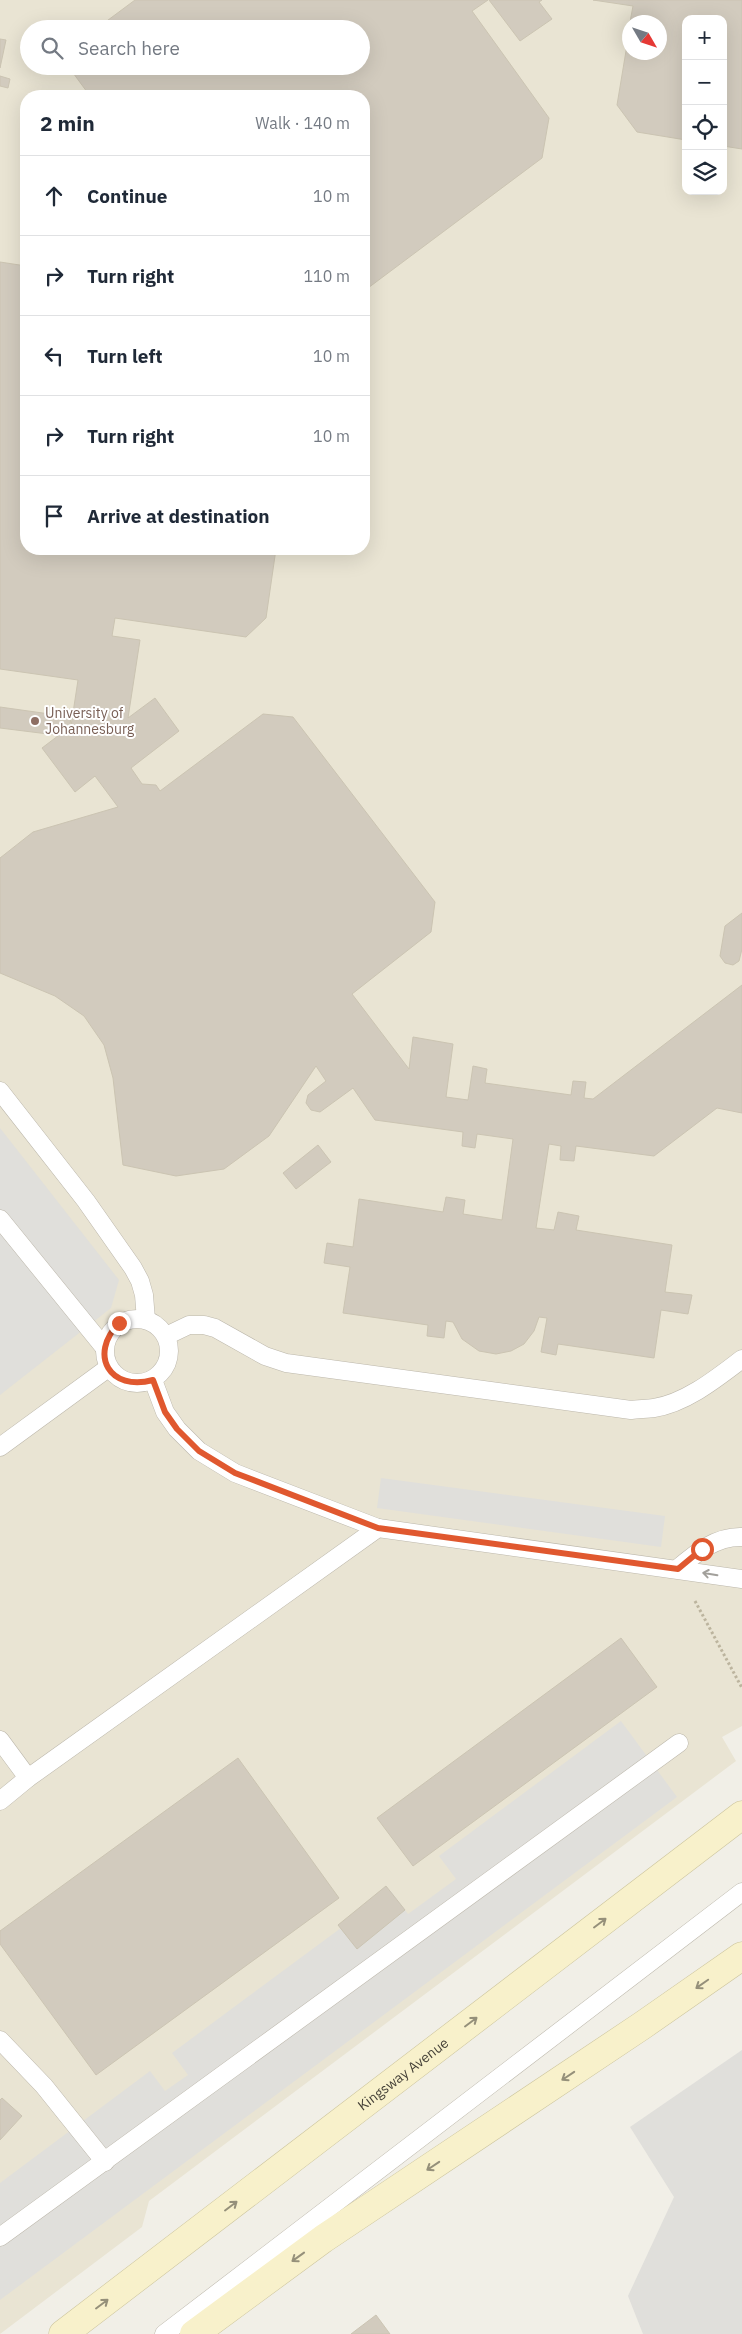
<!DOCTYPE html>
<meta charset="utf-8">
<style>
:root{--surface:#fff;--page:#f2f2f3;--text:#1f2937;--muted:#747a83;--line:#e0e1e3}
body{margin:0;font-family:"IBM Plex Sans",sans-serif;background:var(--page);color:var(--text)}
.controls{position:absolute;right:15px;top:15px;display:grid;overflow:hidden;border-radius:10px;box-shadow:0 5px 20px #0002}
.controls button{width:45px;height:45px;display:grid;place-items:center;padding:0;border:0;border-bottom:1px solid var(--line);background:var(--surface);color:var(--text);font:25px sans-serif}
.compass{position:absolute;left:622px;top:15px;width:45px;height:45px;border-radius:50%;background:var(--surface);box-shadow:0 5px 20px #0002;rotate:129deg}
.stop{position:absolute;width:15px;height:15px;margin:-11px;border:4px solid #e0582f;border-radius:50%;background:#fff}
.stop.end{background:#e0582f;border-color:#fff;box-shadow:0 1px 5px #0008}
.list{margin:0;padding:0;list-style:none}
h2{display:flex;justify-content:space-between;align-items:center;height:65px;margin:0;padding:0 20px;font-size:21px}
h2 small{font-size:16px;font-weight:400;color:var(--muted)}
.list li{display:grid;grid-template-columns:32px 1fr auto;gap:15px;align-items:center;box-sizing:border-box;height:80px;padding:0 20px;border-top:1px solid var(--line)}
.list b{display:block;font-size:19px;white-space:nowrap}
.list em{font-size:16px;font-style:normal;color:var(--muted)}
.icon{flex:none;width:28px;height:28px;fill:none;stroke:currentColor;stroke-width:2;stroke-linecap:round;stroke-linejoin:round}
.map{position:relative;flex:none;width:742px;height:2334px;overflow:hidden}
.search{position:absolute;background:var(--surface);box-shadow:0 5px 20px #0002;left:20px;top:20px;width:350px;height:55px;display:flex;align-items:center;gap:12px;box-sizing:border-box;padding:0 18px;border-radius:28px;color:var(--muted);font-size:19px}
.panel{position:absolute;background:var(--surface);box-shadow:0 5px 20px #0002;left:20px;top:90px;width:350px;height:465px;border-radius:20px}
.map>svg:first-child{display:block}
.education{fill:#e9e4d3;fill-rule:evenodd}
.parking{fill:#e0dfdb}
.building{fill:#d2cbbe;stroke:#cbc4b2}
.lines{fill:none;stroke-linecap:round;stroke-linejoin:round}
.service-casing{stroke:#bcb7ab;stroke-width:19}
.secondary-casing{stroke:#ccc49c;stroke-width:29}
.path{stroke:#bcb49e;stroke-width:3;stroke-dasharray:2.5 2.5;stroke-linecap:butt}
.service{stroke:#fff;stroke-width:18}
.secondary{stroke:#f8f1cb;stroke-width:28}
.oneway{stroke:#a2a09b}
.oneway2{stroke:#95907a}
.route{stroke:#e0582f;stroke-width:6}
.education-dot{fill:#8d6e63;stroke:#fff;stroke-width:2}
.labels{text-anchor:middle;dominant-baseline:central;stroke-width:4;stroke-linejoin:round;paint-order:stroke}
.education-label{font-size:14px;fill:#785e54;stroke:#fff;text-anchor:start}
.street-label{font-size:14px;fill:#444037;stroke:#fff}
</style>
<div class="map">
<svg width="742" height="2334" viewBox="0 0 742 2334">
<rect width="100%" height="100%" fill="#f1efe7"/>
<path class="education" d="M 0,0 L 742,0 L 742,1726 L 722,1737 L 736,1761 L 149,2201 L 142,2227 L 0,2334 ZM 686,19 L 723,19 L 723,191 L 686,191 ZM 630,22 L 660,22 L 660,52 L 630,52 ZM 29,29 L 361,29 L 361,66 L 29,66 ZM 26,96 L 364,96 L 364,549 L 26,549 Z"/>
<g class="parking">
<polygon points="0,1128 119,1280 111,1308 0,1395"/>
<polygon points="381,1478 665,1516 661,1547 377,1508"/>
<polygon points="621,1721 677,1797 0,2300 0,2183 150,2071 165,2091 188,2075 172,2053 391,1891 408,1914 456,1879 439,1856"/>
<polygon points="742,2050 742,2334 643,2334 628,2296 674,2197 630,2127"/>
</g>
<g class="building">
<polygon points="135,0 488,0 472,11 549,118 542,158 364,291 364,96 90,96 68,66 361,66 361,29 96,29"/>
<polygon points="489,0 542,0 539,2 552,19 520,41"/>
<polygon points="593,0 742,0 742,149 723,146 723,19 686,19 686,140 637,132 617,105 630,27 630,52 660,52 660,22 630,22 633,6"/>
<polygon points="0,39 6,40 0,68"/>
<polygon points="0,76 10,79 8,88 0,86"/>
<polygon points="0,262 26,266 26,549 276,549 266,618 246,637 115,618 112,636 140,640 128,718 155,698 179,731 131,768 142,784 156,785 160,791 263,714 293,717 435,902 431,932 352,994 409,1069 413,1037 453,1044 446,1097 468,1100 473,1066 487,1069 485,1083 571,1095 573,1081 586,1082 584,1098 593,1099 742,985 742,1113 717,1108 654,1156 576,1146 574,1161 560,1160 561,1146 549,1144 536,1228 554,1230 558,1212 579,1216 576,1230 672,1245 665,1292 692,1295 688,1314 661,1310 654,1358 558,1344 556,1355 541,1352 547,1318 539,1317 534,1331 524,1344 511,1351 496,1354 479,1351 462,1339 453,1322 446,1321 444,1338 427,1336 428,1325 343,1313 350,1267 324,1263 327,1243 353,1247 359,1199 443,1212 446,1197 465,1200 463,1214 502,1220 513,1139 477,1134 475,1148 462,1146 463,1132 375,1120 353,1088 320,1112 311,1110 306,1103 308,1095 326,1081 316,1066 269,1136 224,1169 176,1176 123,1165 113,1078 104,1045 84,1016 55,996 0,973 0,858 33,832 118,807 95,776 75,792 42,748 71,726 78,680 0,669"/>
<polygon points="0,707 71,717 70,725 56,735 0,728"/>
<polygon points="742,913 742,949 739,961 733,965 725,963 720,956 725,926"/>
<polygon points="318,1145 331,1162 296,1189 283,1173"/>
<polygon points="621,1638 657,1687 413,1866 377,1818"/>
<polygon points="238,1758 339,1898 96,2075 0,1944 0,1931"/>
<polygon points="386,1886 405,1910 357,1949 338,1925"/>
<polygon points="2,2098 22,2116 0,2140 0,2100"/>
<polygon points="376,2315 390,2334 351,2334"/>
</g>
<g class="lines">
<g class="service-casing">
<g id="service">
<polyline points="0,1091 86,1201 133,1268 140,1281 144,1295 146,1320"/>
<polyline points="0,1219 104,1347"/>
<circle cx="137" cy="1351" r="32"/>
<path d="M 166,1336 L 189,1325 L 204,1325 L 215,1328 L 265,1356 L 286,1363 L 631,1410 C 638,1409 647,1409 654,1408 C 686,1403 717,1378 742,1359"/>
<polyline points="153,1380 165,1412 177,1429 199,1451 235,1473 378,1528"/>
<polyline points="0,1447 108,1368"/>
<path d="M 677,1569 C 696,1553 716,1536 742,1537"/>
<polyline points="0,1740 28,1778 0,1801"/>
<polyline points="28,1778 378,1528 742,1579"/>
<polyline points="0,2040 44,2086 105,2162"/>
<polyline points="0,2237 679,1743"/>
<polyline points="164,2334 742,1892"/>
</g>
</g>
<g class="secondary-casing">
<g id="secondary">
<path id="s1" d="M 63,2334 L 742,1815"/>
<polyline points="194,2334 323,2239 643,2025 742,1956"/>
</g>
</g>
<polyline class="path" points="695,1601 742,1688"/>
<use href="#service" class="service"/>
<use href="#secondary" class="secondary"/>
</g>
<defs><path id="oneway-shaft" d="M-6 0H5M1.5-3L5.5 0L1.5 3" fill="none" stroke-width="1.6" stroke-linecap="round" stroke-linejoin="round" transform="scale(1.25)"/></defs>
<use class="oneway" href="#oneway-shaft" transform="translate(710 1574) rotate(-171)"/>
<g class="oneway2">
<use href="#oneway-shaft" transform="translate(600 1923) rotate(-37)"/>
<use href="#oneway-shaft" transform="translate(702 1984) rotate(145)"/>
<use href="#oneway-shaft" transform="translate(471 2022) rotate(-37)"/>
<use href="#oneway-shaft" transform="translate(568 2076) rotate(146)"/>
<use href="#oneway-shaft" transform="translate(433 2166) rotate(146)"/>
<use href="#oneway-shaft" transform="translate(231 2206) rotate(-37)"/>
<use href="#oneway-shaft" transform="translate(298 2257) rotate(144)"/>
<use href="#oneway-shaft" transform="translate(102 2304) rotate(-37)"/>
</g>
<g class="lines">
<path class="route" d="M 119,1323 C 88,1355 110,1392 153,1380 L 165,1412 L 177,1429 L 199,1451 L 235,1473 L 378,1528 L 678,1569 L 702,1549"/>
</g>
<circle class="education-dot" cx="35" cy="721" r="5"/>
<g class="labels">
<g class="education-label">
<text x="45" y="713">University of<tspan x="45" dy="16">Johannesburg</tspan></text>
</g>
<g class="street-label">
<text stroke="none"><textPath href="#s1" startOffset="428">Kingsway Avenue</textPath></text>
</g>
</g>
</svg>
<div class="controls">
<button>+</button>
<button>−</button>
<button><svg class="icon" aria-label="locate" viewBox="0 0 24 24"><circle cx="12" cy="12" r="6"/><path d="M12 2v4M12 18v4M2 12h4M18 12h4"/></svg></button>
<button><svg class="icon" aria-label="layers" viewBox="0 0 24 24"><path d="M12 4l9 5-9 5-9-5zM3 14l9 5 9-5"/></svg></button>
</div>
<svg class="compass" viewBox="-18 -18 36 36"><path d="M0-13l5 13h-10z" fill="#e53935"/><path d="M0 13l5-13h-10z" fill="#747a83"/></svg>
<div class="stop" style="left:702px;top:1549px"></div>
<div class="stop end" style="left:119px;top:1323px"></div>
<div class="search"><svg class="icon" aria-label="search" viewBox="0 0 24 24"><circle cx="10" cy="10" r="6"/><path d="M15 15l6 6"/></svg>Search here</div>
<section class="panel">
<h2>2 min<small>Walk · 140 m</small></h2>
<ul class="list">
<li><svg class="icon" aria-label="ahead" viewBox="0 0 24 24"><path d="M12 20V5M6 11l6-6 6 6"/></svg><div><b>Continue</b></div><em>10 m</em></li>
<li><svg class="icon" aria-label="right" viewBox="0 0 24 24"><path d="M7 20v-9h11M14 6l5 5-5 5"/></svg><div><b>Turn right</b></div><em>110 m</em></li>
<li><svg class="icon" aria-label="left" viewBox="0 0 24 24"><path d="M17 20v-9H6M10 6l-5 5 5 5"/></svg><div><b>Turn left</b></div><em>10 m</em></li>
<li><svg class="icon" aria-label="right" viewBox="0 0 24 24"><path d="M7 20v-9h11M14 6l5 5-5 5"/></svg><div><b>Turn right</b></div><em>10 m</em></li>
<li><svg class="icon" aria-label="arrive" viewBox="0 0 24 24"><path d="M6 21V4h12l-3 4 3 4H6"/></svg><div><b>Arrive at destination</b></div></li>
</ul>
</section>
</div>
